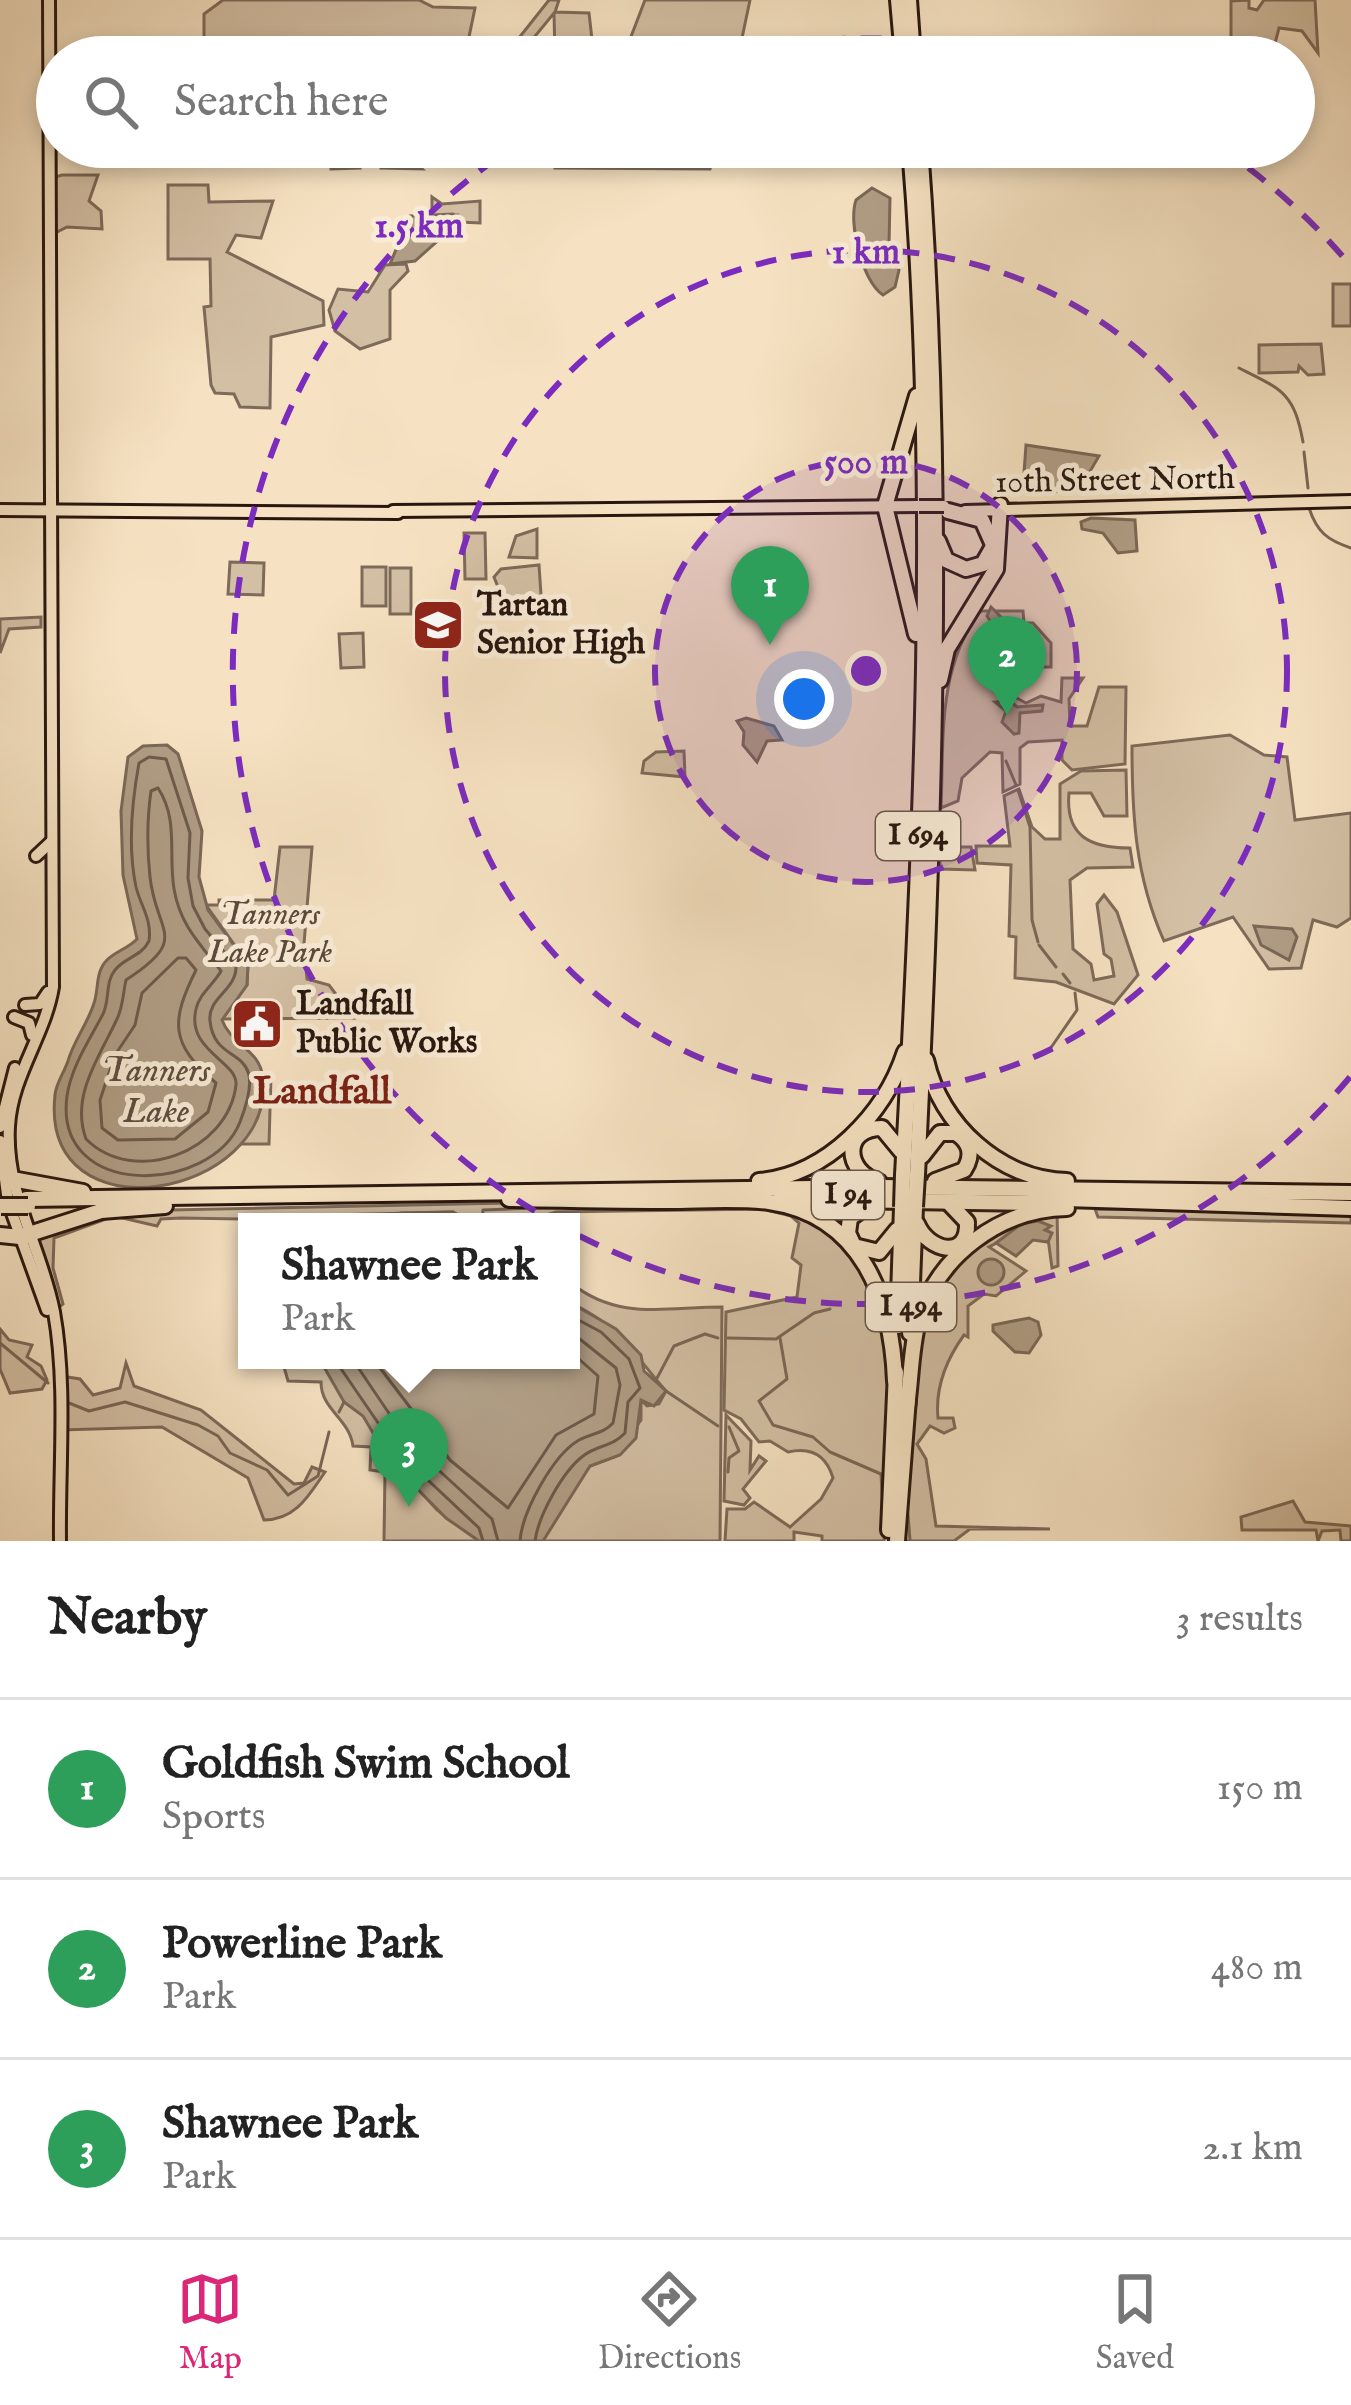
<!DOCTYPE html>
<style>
:root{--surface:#fff;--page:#f2f2f2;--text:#222;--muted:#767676;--line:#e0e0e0;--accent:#db2777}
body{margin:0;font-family:"IM FELL English",serif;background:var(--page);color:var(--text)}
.you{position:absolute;left:804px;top:699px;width:42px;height:42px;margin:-30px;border:9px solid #fff;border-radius:50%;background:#1a73e8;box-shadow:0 0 0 18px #1a73e833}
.badge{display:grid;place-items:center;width:78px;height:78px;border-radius:50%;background:var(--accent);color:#fff;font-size:39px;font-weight:700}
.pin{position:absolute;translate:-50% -99px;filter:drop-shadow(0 3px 6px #0008)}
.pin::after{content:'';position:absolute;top:63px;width:42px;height:36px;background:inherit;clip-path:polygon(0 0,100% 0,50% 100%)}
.popup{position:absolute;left:238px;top:1213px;width:342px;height:156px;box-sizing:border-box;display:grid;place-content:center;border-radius:0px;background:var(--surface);filter:drop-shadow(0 3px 9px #0005);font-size:39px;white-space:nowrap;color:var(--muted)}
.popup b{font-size:45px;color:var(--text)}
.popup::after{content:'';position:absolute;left:50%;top:100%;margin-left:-24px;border:24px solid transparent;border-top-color:var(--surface)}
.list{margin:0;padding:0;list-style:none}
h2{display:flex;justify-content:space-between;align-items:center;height:156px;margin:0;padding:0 48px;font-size:51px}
h2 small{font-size:39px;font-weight:400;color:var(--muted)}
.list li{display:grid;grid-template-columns:78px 1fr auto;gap:36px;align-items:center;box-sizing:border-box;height:180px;padding:0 48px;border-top:3px solid var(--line)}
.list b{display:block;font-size:45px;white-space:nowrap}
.list p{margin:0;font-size:39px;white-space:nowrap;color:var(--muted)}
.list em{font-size:39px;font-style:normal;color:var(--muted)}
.icon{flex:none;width:66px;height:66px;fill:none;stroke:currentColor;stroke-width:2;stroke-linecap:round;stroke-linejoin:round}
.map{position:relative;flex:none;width:1351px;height:1541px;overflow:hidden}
.search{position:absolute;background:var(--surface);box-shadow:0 6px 18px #0003;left:36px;right:36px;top:36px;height:132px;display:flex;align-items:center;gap:30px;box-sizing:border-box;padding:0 42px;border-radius:66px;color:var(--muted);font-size:45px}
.sheet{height:696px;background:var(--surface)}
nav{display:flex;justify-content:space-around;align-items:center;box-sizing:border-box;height:168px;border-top:3px solid var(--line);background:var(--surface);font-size:33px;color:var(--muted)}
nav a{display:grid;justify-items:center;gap:6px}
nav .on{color:var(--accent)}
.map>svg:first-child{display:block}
.green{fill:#d3bfa4;stroke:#7e6a5a;stroke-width:3}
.water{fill:#b09d85;stroke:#7a6756;stroke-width:3}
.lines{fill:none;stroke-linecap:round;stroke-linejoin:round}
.shore{stroke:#6c5a4a;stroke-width:3}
.stream{stroke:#7a6756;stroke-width:3}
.major-casing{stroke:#28160f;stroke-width:16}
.highway-casing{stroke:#28160f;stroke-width:20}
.major{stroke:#f6e2c2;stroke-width:10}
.highway{stroke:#f6e2c2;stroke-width:14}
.major-bridge-casing{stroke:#28160f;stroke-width:16;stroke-linecap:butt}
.highway-bridge-casing{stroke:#28160f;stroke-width:20;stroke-linecap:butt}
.major-bridge{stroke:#f6e2c2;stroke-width:10}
.highway-bridge{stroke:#f6e2c2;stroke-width:14}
.ring{fill:none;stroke:#7b2cbf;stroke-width:6;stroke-dasharray:21 15}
.labels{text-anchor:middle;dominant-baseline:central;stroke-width:10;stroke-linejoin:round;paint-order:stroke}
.shield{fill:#f9ecd7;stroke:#67564b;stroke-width:3}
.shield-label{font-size:30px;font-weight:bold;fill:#28160f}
.street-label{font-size:33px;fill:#28160f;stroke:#f9ecd7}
.poi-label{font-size:33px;font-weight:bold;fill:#28160f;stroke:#f9ecd7;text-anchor:start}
.park-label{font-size:33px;font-style:italic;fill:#5b493c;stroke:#f9ecd7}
.water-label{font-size:36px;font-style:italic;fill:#5e4c3e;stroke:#f9ecd7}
.quarter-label{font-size:39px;font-weight:bold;fill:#7a1f14;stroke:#f9ecd7}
.centre{fill:#7b2cbf;stroke:#f9ecd7;stroke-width:6}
.ring-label{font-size:36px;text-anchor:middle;font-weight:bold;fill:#7b2cbf;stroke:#f9ecd7;stroke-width:10;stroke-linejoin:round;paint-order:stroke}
</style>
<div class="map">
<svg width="1351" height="1541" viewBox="0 0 1351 1541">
<rect width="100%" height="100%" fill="#f6e2c2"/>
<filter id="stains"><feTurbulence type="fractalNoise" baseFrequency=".00167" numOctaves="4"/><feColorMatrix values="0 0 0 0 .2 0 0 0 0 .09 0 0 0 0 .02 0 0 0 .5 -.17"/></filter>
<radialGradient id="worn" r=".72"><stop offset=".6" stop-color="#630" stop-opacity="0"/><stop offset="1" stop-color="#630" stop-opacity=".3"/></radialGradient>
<g class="green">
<polygon points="223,0 419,0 433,7 475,8 469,37 485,53 251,57 204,41 204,14"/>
<polygon points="549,0 559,0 555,12 589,13 594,57 555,57 554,13 518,57 488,57 511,48"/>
<polygon points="645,0 750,0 738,57 615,57 624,55"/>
<polygon points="1249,0 1249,8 1257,10 1264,0 1315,0 1318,53 1302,31 1279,28 1272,55 1231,57 1231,1"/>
<polygon points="329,147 358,147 360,168 331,169"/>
<polygon points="381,147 397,147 422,169 381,168"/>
<polygon points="555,147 716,147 710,169 555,168"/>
<polygon points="62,175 98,175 89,201 101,211 102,229 67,227 53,234 52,178"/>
<polygon points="168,185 208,185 209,202 273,201 261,238 236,235 227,252 323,301 324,325 271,337 270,408 240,407 234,394 215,393 211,385 204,307 211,306 210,259 168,259"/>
<polygon points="432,197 442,204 480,201 480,223 459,222 453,214 432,215"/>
<polygon points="406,264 408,271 390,290 390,339 360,349 335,331 329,310 338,289 368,292 385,265"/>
<rect x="1333" y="284" width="18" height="42"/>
<polygon points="1321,344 1324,374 1308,375 1299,366 1298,372 1259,373 1259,345"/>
<polygon points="537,529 537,558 509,557 516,536"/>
<polygon points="464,533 485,533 486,579 465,579"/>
<polygon points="230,562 264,563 263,595 228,594"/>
<polygon points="539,565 542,610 507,609 494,577 501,569"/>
<rect x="362" y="567" width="24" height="39"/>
<rect x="390" y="568" width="21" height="46"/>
<path d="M 980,611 L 1023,611 L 1024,623 L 1033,623 L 1051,643 L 1051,667 L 1027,667 L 1011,695 L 1026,703 L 1041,696 L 1061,702 L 1062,678 L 1083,678 L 1069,699 L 1070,726 L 1087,726 L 1099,687 L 1126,687 L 1125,764 L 1072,770 L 1062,760 L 1062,740 L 1028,742 L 1020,748 L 1020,784 L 1003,792 L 1002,753 L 990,752 L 962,778 L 958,801 L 941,808 C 944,739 937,669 980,611 Z"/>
<polygon points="41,617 41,627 9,629 0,653 0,619"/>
<polygon points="363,633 364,667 341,668 339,634"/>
<path d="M 1230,735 L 1264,755 L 1287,757 L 1295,820 L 1351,813 L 1351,918 L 1337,927 L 1313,920 L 1301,968 L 1269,969 L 1233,917 L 1164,941 C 1135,876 1132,815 1132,746 Z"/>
<polygon points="656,752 684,751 685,777 642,773 644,761"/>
<path d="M 1126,770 L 1127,816 L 1104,816 L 1091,793 L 1069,793 C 1065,837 1091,848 1130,848 L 1133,867 L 1087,868 L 1070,880 L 1073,949 L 1091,964 L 1094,980 L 1114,976 L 1111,959 L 1104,954 L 1097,904 L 1104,895 L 1117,912 L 1138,975 L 1114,1004 L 1056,982 L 1015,978 L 1016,937 L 1009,936 L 1011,865 L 977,863 L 976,846 L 1010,846 L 1004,796 L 1019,789 L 1032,827 L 1045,839 L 1060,839 L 1060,784 L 1081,771 Z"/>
<polygon points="280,847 312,847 304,944 307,979 329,985 354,1018 222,1019 247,985 248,964 206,905 219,905 219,900 274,900"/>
<polygon points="940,847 971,847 975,870 940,869"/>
<polygon points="263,1075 271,1075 269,1144 239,1144 251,1125"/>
<path d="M 513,1203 L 765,1203 L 809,1217 L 857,1258 L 891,1333 L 884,1541 L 822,1541 L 822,1536 L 794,1532 L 794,1541 L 725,1541 L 727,1509 L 745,1509 L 754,1502 L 790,1527 L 821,1499 L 833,1478 C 826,1454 810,1447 788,1452 L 770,1441 L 759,1442 L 741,1419 L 724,1410 L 726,1312 L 797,1297 L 801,1265 L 792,1258 L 799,1223 L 791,1216 L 763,1209 L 556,1212 L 523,1222 L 465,1222 L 453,1212 L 401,1213 L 400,1222 L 181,1218 L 161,1219 L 157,1226 L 114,1216 L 54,1238 L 53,1268 L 63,1304 L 58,1308 L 35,1238 L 120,1211 Z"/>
<path d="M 1057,1209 L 1058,1266 L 1052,1268 L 1047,1231 L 1018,1232 L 989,1247 L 1026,1271 L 996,1296 L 984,1294 L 968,1306 L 968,1337 L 964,1335 C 946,1360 935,1387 938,1418 L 953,1418 L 955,1428 L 944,1433 L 930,1426 L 917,1444 L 926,1459 L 936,1526 L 1050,1529 L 970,1529 L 954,1541 L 904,1541 L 919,1327 L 937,1284 L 990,1230 Z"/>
<polygon points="1095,1209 1351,1212 1351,1223 1098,1217"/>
<path d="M 571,1283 C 618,1321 665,1307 722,1307 L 720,1541 L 543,1541 L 572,1487 L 590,1466 L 614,1457 L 641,1420 L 641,1400 L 647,1406 L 659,1404 L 666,1391 C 633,1354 622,1327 571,1303 Z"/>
<polygon points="0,1329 9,1340 32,1345 27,1357 41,1366 47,1380 42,1389 10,1393 0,1369"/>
<path d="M 282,1360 L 400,1360 L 400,1469 L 437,1510 L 479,1541 L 384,1541 L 385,1472 L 370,1470 L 371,1447 L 353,1446 C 349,1418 321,1410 321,1382 L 288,1381 Z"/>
<path d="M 126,1363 L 134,1386 L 201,1410 L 294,1484 L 304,1483 L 312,1467 L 325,1472 C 309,1495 296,1520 264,1520 L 248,1478 L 162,1427 L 61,1430 L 61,1376 L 80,1379 L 93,1395 L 120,1388 Z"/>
<polygon points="726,1415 751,1441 750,1470 759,1456 766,1461 743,1489 750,1498 744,1505 724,1501"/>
<polygon points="1293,1501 1305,1522 1351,1526 1351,1541 1341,1541 1340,1530 1322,1531 1318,1541 1316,1530 1242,1530 1241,1517"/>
</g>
<g class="water">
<path d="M 872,188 L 890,198 L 889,246 L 899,270 L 895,287 L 883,295 C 862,281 848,223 856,200 Z"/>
<polygon points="458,215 459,222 415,261 390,264 410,216"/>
<polygon points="1026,445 1099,456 1082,485 1047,494 1023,487"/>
<polygon points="1091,518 1135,520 1137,551 1118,553 1103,533 1082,529 1081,522"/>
<polygon points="991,607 1007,623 1008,642 1026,645 999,653 997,632 987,616"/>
<polygon points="1010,701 1017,707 1043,705 1042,711 1020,713 1019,733 1014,734 1002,722 1006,711 995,702"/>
<polygon points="746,718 774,726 782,740 767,741 757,762 743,745 744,732 737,721"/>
<path d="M 167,745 L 178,754 L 202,831 L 199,877 L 208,910 L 248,964 L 247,985 L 222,1020 C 231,1045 260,1049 263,1078 C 275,1198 39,1241 55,1095 C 56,1083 64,1073 68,1061 C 74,1040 88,1023 94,1003 C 99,989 95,972 107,960 C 116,951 129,948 137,939 L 123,875 L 121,811 L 128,757 L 143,746 Z"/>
<polygon points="1254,926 1292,929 1297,937 1289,960 1261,945"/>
<polygon points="453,1212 472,1222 317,1222 330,1215"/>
<polygon points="1038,1221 1051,1226 1045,1230 1052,1233 1048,1242 1033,1240 1016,1256 996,1243 1021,1224"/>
<circle cx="991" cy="1272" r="13"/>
<polygon points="571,1303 616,1329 641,1355 644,1371 666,1391 654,1406 641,1400 636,1438 620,1455 590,1466 543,1541 479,1541 446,1518 389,1460 363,1416 344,1402 320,1360 571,1360"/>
<polygon points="1029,1318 1038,1322 1041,1335 1029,1353 1015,1352 993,1331 993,1325"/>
</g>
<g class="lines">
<g class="shore">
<path d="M 149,757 L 166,759 L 190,833 L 188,878 L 193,906 L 205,929 L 236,966 C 237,990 207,998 210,1021 C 215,1071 272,1040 240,1122 C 211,1195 53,1200 67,1096 C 71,1067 90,1039 103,1014 C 110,1000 105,982 115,970 C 125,957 141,957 149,941 C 152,919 141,907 136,887 C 128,849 132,801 139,763 Z"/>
<path d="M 158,788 C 179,820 168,854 174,889 C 180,925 200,944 221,971 C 214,984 199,994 196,1009 C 186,1051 238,1061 236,1085 C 228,1152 134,1187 86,1139 C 70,1096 100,1056 117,1019 C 123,1007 123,993 126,980 C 191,938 156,934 150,877 C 147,849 147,819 151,791 Z"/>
<path d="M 178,958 L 186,958 L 196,970 C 171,1021 169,1043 216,1083 L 208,1112 L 175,1139 L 118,1140 L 102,1128 L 100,1100 L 115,1055 L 135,1025 L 142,993 Z"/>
<polyline points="335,1360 398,1452 479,1528 483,1541"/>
<polyline points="353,1360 409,1443 492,1519 498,1541"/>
<polyline points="374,1360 450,1460 508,1508 556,1435 594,1414 598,1376 571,1352"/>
<path d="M 520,1541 C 522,1512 553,1455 579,1440 C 592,1433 603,1434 613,1423 L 620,1385 L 616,1368 L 571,1332"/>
<path d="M 535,1541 C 538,1517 562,1472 583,1456 C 597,1445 612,1447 625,1433 L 628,1402 L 640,1388 L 629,1359 L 601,1332 L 571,1316"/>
</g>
<g class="stream">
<path d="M 1239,368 C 1283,390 1294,393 1303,442"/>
<polyline points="1304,452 1308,488"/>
<path d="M 1309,508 C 1317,532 1327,540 1351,548"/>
<polyline points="1006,761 1016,785"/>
<polyline points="1018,790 1030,827 1032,920 1038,942"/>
<polyline points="1039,945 1056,967"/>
<polyline points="1063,974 1070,983"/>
<polyline points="1050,1049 1077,1010 1075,993"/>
<polyline points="482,1222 483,1210 560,1207"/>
<polyline points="728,1338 776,1339 814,1313 830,1309"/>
<polyline points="780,1338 787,1379 759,1401 773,1425 813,1437 830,1452 881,1474 883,1513"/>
<polyline points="0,1343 48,1383"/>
<polyline points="656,1380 674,1346 705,1334 718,1338"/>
<polyline points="666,1391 718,1426"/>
<polyline points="69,1403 89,1411 125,1402 198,1425 218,1436 230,1453 267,1470 288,1495 318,1476 329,1432"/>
<polyline points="339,1412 344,1402"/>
<polyline points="728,1472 729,1458 739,1451 729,1427"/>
<polyline points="908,1515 910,1540"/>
</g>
<g class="major-casing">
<g id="major">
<path d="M 49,0 L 53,987 C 45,1036 12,1075 9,1126 C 5,1194 42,1248 54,1312 C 67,1385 59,1466 60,1541"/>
<polyline points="0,510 398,513"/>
<polyline points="393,511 919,506"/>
<polyline points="965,511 1351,501"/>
<polyline points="36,856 52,841"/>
<polyline points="25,1005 40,1004 48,992"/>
<polyline points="14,1017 29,1023 32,1035"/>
<polyline points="0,1127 15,1068"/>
<polyline points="0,1141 8,1202 47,1310"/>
</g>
</g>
<g class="highway-casing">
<g id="highway">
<polyline points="898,0 903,57"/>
<polyline points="909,0 913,57"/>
<polyline points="948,511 982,520 994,547"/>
<polyline points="938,541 946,560 966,569 983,564 995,543"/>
<polyline points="916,634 885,506 917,396"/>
<polyline points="940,680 947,649 996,569 1000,505"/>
<path d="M 926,1060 C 940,1124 1000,1180 1067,1181"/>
<path d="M 922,1156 L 940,1133 L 956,1133 C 970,1142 974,1155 964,1170 L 935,1181"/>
<path d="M 903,1175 C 922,834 938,488 910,147"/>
<path d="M 917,1175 C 934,833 946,489 920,147"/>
<polyline points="12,1179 83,1192"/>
<path d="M 759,1181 C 827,1175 885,1114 905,1052"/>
<path d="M 879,1182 C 844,1172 842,1128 882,1128 L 901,1151"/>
<polyline points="1034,1198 1351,1208"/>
<polyline points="26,1199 880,1187 1351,1193"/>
<path d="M 509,1199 C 562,1200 614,1201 667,1201 C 700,1201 736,1198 769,1202 C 862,1215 892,1300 895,1381"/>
<polyline points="780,1199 1040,1203"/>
<polyline points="873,1202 850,1218 848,1233 854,1246 879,1252 897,1230"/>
<path d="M 917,1224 C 928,1251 969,1261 967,1222 L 949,1203"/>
<polyline points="0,1235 20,1237 101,1211 165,1206"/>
<polyline points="898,1326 902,1207"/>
<polyline points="910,1333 915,1207"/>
<path d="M 907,1407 C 911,1379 911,1348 918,1322 C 937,1256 1000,1209 1067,1208"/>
<polyline points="889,1530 896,1372"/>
<polyline points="897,1541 908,1398"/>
</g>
</g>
<use href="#major" class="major"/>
<use href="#highway" class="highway"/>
<g class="major-bridge-casing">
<polyline id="major-bridge" points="919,506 944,506"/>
</g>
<g class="highway-bridge-casing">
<g id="highway-bridge">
<polyline points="1,1206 28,1206"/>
<polyline points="902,1207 903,1175"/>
<polyline points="915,1207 917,1175"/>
</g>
</g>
<use href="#major-bridge" class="major-bridge"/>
<use href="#highway-bridge" class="highway-bridge"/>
</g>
<circle cx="866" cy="671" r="211" fill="#7b2cbf" fill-opacity=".12"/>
<g class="ring">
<circle cx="866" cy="671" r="211"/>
<circle cx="866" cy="671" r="421"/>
<path d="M1350 1077A632 632 0 1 1 513 147M718 56A632 632 0 0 1 1014 56M1219 147A632 632 0 0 1 1350 265"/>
</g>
<defs>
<g id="school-square" transform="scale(2.7)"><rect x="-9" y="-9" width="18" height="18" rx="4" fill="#8f2418" stroke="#f9ecd7"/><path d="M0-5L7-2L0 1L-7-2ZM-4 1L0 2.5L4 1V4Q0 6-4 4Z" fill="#fff"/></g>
<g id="civic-square" transform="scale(2.7)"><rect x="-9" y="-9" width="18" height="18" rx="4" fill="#8f2418" stroke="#f9ecd7"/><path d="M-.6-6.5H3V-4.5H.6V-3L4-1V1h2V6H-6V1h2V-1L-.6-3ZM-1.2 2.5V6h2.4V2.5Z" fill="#fff"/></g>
</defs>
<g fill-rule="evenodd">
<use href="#school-square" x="438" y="625"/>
<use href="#civic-square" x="257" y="1024"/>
</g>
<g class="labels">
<g class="shield">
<rect x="876" y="812" width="84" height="48" rx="9"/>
<rect x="812" y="1171" width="72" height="48" rx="9"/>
<rect x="866" y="1283" width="90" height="48" rx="9"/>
</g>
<g class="shield-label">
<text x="918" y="836">I 694</text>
<text x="848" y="1195">I 94</text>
<text x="911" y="1307">I 494</text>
</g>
<g class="street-label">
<text transform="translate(1115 481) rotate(-1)">10th Street North</text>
</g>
<g class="poi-label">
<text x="477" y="606">Tartan<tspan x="477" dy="38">Senior High</tspan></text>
<text x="296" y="1005">Landfall<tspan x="296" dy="38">Public Works</tspan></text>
</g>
<g class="park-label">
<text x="270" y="915">Tanners<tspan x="270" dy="38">Lake Park</tspan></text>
</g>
<g class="water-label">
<text x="156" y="1071">Tanners<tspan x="156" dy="41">Lake</tspan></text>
</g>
<g class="quarter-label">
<text x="322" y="1092">Landfall</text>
</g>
</g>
<circle cx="866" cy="671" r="18" class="centre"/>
<g class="ring-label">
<text x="419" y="237">1.5 km</text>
<text x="866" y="263">1 km</text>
<text x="866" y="473">500 m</text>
</g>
<rect width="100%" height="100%" filter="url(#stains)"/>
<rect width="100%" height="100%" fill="url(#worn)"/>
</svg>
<div class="you"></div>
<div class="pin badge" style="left:770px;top:645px;background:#2e9e5b">1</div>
<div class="pin badge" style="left:1007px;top:715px;background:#2e9e5b">2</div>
<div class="pin badge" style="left:409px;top:1507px;background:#2e9e5b">3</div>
<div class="popup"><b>Shawnee Park</b>Park</div>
<div class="search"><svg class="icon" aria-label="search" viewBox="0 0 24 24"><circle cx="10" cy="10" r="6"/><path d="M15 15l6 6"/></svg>Search here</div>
</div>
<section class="sheet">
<h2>Nearby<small>3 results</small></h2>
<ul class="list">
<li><span class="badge" style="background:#2e9e5b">1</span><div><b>Goldfish Swim School</b><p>Sports</p></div><em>150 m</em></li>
<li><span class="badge" style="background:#2e9e5b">2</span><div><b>Powerline Park</b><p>Park</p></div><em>480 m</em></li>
<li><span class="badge" style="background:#2e9e5b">3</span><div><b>Shawnee Park</b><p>Park</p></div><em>2.1 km</em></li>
</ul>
</section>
<nav>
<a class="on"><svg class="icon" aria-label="map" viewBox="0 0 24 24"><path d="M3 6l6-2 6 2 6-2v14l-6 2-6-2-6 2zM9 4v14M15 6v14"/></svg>Map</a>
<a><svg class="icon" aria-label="directions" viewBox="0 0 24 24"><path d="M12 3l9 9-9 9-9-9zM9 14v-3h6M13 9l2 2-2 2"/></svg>Directions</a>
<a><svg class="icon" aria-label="saved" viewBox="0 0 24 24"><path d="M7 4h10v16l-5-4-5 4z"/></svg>Saved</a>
</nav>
